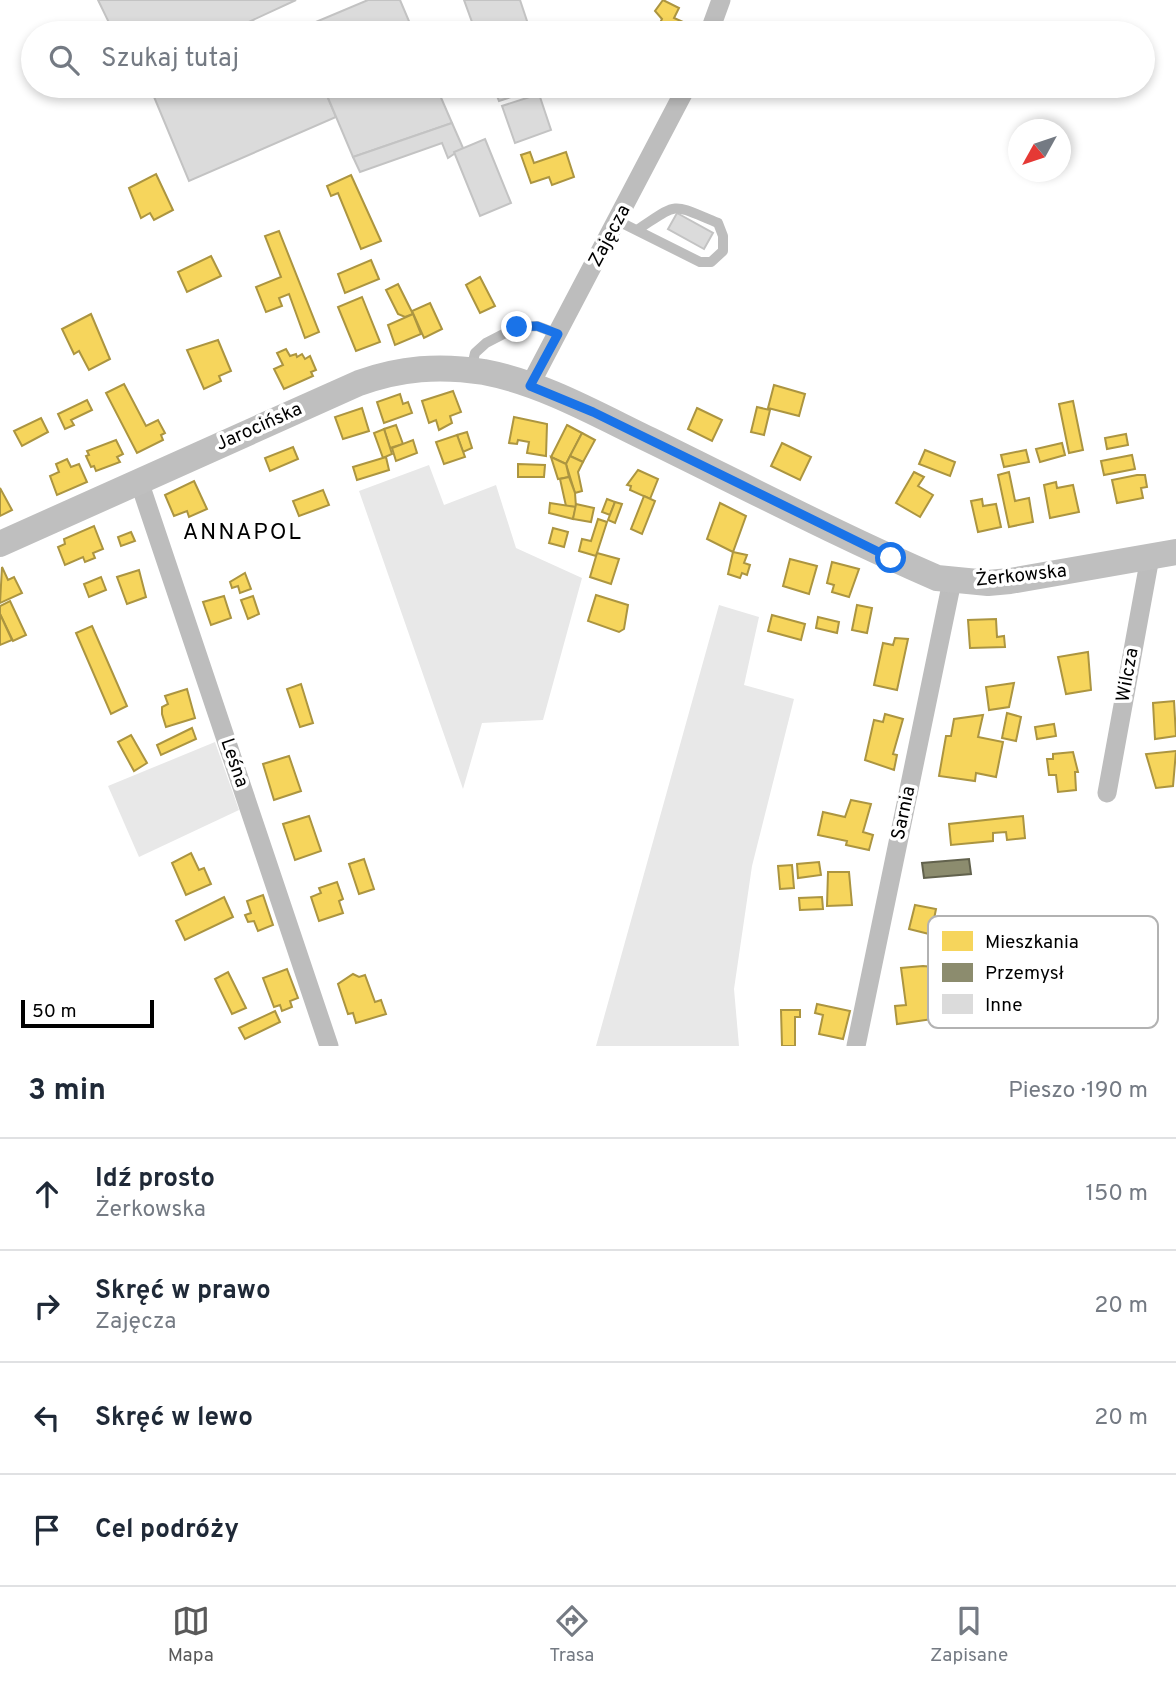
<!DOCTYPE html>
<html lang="pl">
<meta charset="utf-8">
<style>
:root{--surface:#fff;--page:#f6f6f7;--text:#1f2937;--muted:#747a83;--line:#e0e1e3;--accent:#595959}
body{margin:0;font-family:Overpass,sans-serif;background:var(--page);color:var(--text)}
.compass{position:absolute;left:1008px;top:119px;width:63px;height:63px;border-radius:50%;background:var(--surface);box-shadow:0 4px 10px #0003;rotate:230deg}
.scale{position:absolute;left:21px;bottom:18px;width:133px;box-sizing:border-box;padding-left:7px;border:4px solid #000;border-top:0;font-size:19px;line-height:24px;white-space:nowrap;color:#000;-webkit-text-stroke:5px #fff;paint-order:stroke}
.stop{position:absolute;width:21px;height:21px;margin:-16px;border:5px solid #1a73e8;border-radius:50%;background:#fff}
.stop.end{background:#1a73e8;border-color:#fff;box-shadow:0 2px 7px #0008}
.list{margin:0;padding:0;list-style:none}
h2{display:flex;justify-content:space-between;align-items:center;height:91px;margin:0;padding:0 28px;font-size:30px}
h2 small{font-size:23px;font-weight:400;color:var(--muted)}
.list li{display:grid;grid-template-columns:46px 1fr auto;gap:21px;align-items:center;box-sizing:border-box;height:112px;padding:0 28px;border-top:2px solid var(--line)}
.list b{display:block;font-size:26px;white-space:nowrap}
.list p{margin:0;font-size:23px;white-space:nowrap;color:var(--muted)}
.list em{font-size:23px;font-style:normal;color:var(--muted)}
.icon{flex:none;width:38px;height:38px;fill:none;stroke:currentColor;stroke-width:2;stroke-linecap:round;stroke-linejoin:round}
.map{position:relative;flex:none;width:1176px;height:1046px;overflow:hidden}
.search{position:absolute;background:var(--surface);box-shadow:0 4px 10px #0003;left:21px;right:21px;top:21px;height:77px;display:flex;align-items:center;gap:18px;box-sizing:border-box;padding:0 24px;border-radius:38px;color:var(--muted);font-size:26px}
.sheet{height:539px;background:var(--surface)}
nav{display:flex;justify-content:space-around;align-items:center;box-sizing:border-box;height:98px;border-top:2px solid var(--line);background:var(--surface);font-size:19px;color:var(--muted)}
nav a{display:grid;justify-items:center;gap:4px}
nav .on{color:var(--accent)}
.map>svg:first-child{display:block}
.green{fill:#e8e8e8}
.homes{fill:#f6d55c;stroke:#ac9540;stroke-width:2}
.industry{fill:#8c8c6e;stroke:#62624d;stroke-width:2}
.building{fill:#dbdbdb;stroke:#c3c3c3;stroke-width:2}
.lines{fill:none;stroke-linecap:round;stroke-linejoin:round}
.lane{stroke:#bdbdbd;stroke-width:10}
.street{stroke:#bdbdbd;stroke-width:19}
.secondary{stroke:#bfbfbf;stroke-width:26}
.route{stroke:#1a73e8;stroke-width:9}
.labels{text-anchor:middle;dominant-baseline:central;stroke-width:7;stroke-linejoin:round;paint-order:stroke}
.street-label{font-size:19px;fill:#000;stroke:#fff}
.quarter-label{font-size:23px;letter-spacing:2px;fill:#000;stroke:#fff}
.key{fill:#fff;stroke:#b2b2b2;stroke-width:2}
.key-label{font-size:19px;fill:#000}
</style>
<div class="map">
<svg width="1176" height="1046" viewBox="0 0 1176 1046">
<rect width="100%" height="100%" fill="#fff"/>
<g class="green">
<polygon points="429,465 444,505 496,485 516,548 582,578 543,720 482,723 463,789 359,491"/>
<polygon points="719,605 759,617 744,685 794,699 752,866 734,989 739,1046 596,1046"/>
<polygon points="215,742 239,810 139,857 108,786"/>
</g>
<g class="homes">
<polygon points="663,0 679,8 674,18 690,25 687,33 656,31 662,19 655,11"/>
<polygon points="530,152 534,163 566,152 574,177 552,185 549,177 531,183 521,155"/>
<polygon points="156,174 173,210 154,220 150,213 141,218 129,188"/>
<polygon points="351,175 381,241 361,249 338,193 331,196 327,186"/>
<polygon points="279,231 319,332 305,338 289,294 279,298 282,306 266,312 256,287 281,277 265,236"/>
<polygon points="211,256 221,276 187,292 178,272"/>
<polygon points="371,260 379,279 345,293 338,274"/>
<polygon points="480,277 495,306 480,313 466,285"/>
<polygon points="398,284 413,314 405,317 398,314 386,290"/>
<polygon points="362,297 380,342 356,351 338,307"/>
<polygon points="430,303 442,329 424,338 412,311"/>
<polygon points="91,314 110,359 89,370 79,351 74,354 62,329"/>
<polygon points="413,314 421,334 395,345 388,325"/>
<polygon points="218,340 231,371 219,376 221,381 204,389 187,350"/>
<polygon points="286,349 290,356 296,354 297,357 302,354 305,359 310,356 316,370 311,372 313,376 284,389 274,369 283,365 277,353"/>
<polygon points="124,384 146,426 158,420 165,433 161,435 163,440 137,453 106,393"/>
<polygon points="774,385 805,394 799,416 768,408"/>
<polygon points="453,391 461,412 450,416 452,423 439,430 436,420 429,423 422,401"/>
<polygon points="400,394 403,404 408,402 412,413 384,423 377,402"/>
<polygon points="87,400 92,410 71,420 74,425 65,429 58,414"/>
<polygon points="1073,401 1083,450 1069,453 1059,404"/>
<polygon points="757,407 770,410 764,435 751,432"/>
<polygon points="362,408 369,431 343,439 335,417"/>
<polygon points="697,408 722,420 712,441 688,429"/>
<polygon points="514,417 547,424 546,456 527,453 529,442 518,440 517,444 509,443"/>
<polygon points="41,418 48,432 22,446 14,431"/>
<polygon points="396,425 403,444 390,448 384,429"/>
<polygon points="567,425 582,433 566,464 551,457"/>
<polygon points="384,429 392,454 383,458 374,433"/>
<polygon points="467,432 472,448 463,452 457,435"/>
<polygon points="582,433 595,440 583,462 570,456"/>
<polygon points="1126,434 1128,445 1107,449 1105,438"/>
<polygon points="457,435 465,457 444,464 436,442"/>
<polygon points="116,440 123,454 117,457 120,462 96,471 94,466 91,467 86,456 89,455 87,451"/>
<polygon points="413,440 417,453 396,461 392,448"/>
<polygon points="782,443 811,457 800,480 771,466"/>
<polygon points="1062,443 1065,455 1040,462 1036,449"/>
<polygon points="293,447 298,459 270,471 265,458"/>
<polygon points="925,450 955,462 950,476 919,464"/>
<polygon points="1026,450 1029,462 1004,467 1001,455"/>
<polygon points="1132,455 1135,469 1104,475 1101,461"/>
<polygon points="570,456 583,462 578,472 582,491 575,493 566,464"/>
<polygon points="386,457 389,470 357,480 353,467"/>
<polygon points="551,457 566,464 569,477 558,479"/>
<polygon points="67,459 71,467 79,464 87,482 57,495 50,476 59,472 56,464"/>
<polygon points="518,464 545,465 544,477 518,477"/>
<polygon points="638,470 658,479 650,499 630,490 631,486 627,485"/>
<polygon points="914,472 924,477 918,486 933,495 920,517 896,503"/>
<polygon points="1009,472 1015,501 1029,498 1033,522 1009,527 998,475"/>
<polygon points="1137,475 1145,475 1147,487 1141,488 1143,498 1117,503 1112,480"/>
<polygon points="569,477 575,493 576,507 566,506 560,479"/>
<polygon points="194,481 207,509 189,517 187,511 174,516 165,495"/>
<polygon points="1056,482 1057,488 1073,485 1079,512 1050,518 1044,485"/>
<polygon points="0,488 12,510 0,516"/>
<polygon points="323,490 329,505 299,516 293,501"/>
<polygon points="644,496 655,501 642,534 631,529"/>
<polygon points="607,499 615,502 610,515 602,512"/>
<polygon points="982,499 983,506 996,504 1001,527 978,532 971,501"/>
<polygon points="615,502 622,504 615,523 608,520"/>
<polygon points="550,503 576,507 573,519 549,513"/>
<polygon points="720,503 746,516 733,552 707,539"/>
<polygon points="576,504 594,508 591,522 573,519"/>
<polygon points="598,519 607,522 596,556 579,551 582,539 591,541"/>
<polygon points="94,526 103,549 93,553 95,558 85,562 83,557 65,565 58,547 65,544 64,539"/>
<polygon points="553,528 568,532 564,547 549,543"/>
<polygon points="131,532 135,541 121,546 118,537"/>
<polygon points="733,552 747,555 744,563 750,565 747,575 742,573 740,578 728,574"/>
<polygon points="597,553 619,559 611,584 590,577"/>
<polygon points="790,559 817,566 809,594 783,586"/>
<polygon points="832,562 859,569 849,597 832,592 834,585 827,583"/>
<polygon points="2,567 8,580 14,577 22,593 0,603"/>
<polygon points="139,570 146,597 127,604 117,577"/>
<polygon points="245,573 251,589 240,593 238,586 232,588 230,582"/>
<polygon points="101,577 106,590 89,597 84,584"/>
<polygon points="596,595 628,605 624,629 619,632 588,621"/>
<polygon points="224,596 231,618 211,625 203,602"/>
<polygon points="253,596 259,614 248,619 241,600"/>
<polygon points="10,601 26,635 13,641 0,614 0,606"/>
<polygon points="857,605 872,608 867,633 852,630"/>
<polygon points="0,614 12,640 0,645"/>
<polygon points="772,615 805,624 801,640 768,631"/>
<polygon points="818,617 839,622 837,633 816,628"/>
<polygon points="996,619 997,637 1004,636 1005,647 970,648 968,620"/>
<polygon points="92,626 127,706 111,714 76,633"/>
<polygon points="895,638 908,639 897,690 874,685 883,643 893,645"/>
<polygon points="1088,652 1091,690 1066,694 1058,657"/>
<polygon points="1014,683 1009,707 989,710 986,687"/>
<polygon points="301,684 313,723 300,727 287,689"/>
<polygon points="187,689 195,718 166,727 162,714 162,707 168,704 165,696"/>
<polygon points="1174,701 1176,736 1155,739 1153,703"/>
<polygon points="1007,713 1021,717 1016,741 1002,738"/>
<polygon points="885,714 903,719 893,754 897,755 894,770 865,760 874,720 883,722"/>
<polygon points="983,715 978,737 1003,742 996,777 976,773 975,781 939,776 946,736 951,736 954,719"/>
<polygon points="1054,724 1056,736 1037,739 1035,727"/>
<polygon points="192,728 196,739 161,755 157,745"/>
<polygon points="131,735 147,763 134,771 118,742"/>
<polygon points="1176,751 1173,786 1156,788 1146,754"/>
<polygon points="1073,752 1078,772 1075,772 1076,790 1058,792 1056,775 1049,775 1047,759 1053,759 1053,754"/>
<polygon points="289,756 301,791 274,800 263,764"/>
<polygon points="851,800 871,804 863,832 873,835 869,850 846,845 847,841 818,835 823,812 845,817"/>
<polygon points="309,816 321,851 295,860 283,824"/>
<polygon points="1023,816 1025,838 1007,840 1006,832 993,833 993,841 951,845 949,824"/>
<polygon points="191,853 199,870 204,868 211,884 186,895 172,863"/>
<polygon points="364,859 374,889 359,894 349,864"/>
<polygon points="819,862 821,875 798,878 797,864"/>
<polygon points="792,865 794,888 780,889 778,866"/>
<polygon points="828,872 849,872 852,905 827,906"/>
<polygon points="337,882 343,899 339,901 343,913 319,921 311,897 321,893 319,888"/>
<polygon points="263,895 273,925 258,931 254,921 248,922 245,915 251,913 247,901"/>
<polygon points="224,897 233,917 185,940 176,921"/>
<polygon points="822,897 823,909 800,910 799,898"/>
<polygon points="915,905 936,909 933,924 939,925 937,936 909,929"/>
<polygon points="923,966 934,967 938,1002 946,1001 947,1017 897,1024 895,1006 906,1005 901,968"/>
<polygon points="287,969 298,998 290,1001 292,1007 282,1011 280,1005 274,1007 263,978"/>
<polygon points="228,972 246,1008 232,1014 215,979"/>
<polygon points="353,974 359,977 365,975 375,1002 381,1000 386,1014 356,1023 353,1013 348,1014 338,984"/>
<polygon points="817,1004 850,1011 843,1039 819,1034 823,1015 815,1013"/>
<polygon points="781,1010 800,1010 800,1017 795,1017 795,1046 782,1046"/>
<polygon points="275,1011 280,1022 245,1039 239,1028"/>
</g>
<polygon class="industry" points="969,859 971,874 924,878 922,863"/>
<g class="building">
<polygon points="98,0 296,0 225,33 114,33"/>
<polygon points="368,0 400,0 414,33 301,33 299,29"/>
<polygon points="464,0 520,0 531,33 476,33"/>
<polygon points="167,86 323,86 336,117 189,181 152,92"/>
<polygon points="323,86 436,86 452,123 353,157"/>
<polygon points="493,86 545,86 524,96 523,93 499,101"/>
<polygon points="539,94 551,130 515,143 502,106"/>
<polygon points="452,123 463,148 448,158 442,143 360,172 353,157"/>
<polygon points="485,139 511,203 480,216 454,152"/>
<polygon points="677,213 713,233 704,249 668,229"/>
</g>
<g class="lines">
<g class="lane">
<path d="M 618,221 L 700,262 L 711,262 L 723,251 L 723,236 L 718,223 C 669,203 680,202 637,230"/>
<polyline points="471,370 475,353 486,343 517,327 537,326 558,334"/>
</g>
<g class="street">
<polyline points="709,33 721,0"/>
<polyline points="530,385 687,86"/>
<polyline points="139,481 329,1046"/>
<polyline points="1107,793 1150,557"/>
<polyline points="856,1046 952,581"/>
</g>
<path class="secondary" d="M 0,544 L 359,383 C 401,368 439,365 484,372 C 542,383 598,415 650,440 C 746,487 840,536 937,578 L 988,583 L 1010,581 L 1176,552"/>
</g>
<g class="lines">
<polyline class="route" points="517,327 537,326 558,334 530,386 593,412 891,558"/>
</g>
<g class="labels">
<g class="street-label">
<text transform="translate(610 236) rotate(-62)">Zajęcza</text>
<text transform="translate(259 427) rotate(-24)">Jarocińska</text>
<text transform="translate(1021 576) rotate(-6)">Żerkowska</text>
<text transform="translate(1128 675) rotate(-80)">Wilcza</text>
<text transform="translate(234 763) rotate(71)">Leśna</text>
<text transform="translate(904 813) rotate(-78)">Sarnia</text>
</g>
<g class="quarter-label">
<text x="243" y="533">ANNAPOL</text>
</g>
</g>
<rect x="928" y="916" width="230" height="112" rx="10" class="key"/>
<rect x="942" y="931" width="31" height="20" fill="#f6d55c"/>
<rect x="942" y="963" width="31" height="19" fill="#8c8c6e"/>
<rect x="942" y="994" width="31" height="20" fill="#dbdbdb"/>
<g class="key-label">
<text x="985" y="948">Mieszkania</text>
<text x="985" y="979">Przemysł</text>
<text x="985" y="1011">Inne</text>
</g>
</svg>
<svg class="compass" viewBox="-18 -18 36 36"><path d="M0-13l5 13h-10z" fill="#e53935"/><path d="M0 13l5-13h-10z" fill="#747a83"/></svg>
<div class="scale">50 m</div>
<div class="stop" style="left:891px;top:558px"></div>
<div class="stop end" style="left:517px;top:327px"></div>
<div class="search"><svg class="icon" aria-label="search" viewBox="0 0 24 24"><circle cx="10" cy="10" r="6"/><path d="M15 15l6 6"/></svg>Szukaj tutaj</div>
</div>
<section class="sheet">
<h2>3 min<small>Pieszo · 190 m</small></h2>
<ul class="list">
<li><svg class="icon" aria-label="ahead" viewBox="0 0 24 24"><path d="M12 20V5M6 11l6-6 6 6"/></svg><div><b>Idź prosto</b><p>Żerkowska</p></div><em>150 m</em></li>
<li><svg class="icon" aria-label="right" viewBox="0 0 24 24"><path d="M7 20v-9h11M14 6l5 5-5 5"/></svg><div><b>Skręć w prawo</b><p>Zajęcza</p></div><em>20 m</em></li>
<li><svg class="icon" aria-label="left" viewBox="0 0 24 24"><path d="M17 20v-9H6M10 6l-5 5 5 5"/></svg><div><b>Skręć w lewo</b></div><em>20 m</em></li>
<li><svg class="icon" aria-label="arrive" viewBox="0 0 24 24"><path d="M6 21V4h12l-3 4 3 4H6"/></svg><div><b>Cel podróży</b></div></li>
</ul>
</section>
<nav>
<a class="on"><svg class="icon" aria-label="map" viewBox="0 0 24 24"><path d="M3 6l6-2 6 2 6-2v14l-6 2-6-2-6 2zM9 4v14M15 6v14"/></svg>Mapa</a>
<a><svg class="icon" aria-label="directions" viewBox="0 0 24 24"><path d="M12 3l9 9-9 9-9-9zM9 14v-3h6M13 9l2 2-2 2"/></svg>Trasa</a>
<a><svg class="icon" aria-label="saved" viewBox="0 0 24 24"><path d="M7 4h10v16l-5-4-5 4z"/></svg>Zapisane</a>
</nav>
